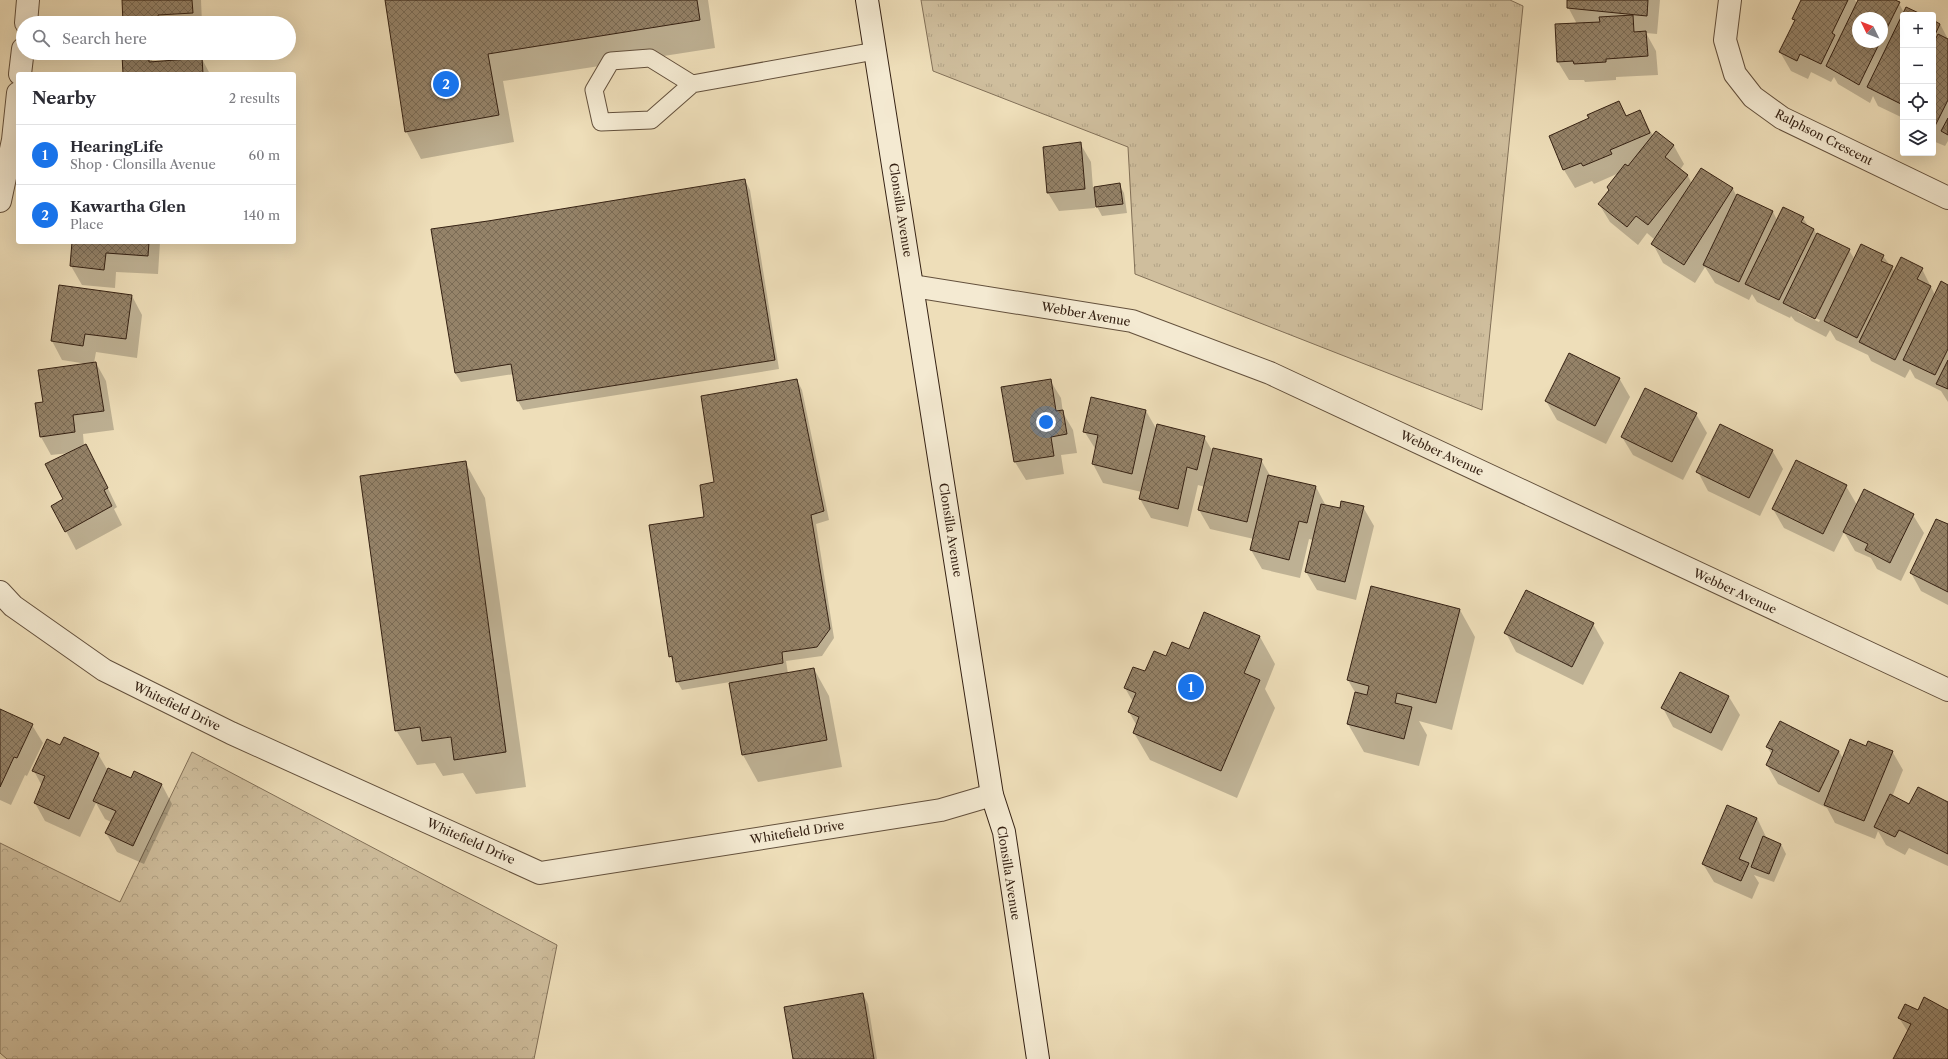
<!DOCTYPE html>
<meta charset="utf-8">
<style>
:root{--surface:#fff;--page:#f7f7f7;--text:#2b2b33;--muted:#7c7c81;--line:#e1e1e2;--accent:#1a73e8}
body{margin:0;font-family:"Libre Caslon Text",serif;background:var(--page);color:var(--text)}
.controls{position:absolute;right:12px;top:12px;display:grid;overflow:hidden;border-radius:4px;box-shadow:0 4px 16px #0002}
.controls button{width:36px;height:36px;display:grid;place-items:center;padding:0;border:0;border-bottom:1px solid var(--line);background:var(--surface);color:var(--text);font:20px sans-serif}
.compass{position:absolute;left:1852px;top:12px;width:36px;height:36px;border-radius:50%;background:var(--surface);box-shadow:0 4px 16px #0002;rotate:313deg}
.you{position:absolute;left:1046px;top:422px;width:14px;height:14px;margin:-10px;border:3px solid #fff;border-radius:50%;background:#1a73e8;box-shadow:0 0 0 6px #1a73e833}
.badge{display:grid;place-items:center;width:26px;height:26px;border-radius:50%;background:var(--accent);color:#fff;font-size:13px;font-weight:700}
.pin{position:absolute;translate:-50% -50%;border:2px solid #fff;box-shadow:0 1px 4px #0006}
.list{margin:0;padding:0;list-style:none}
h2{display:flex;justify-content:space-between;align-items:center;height:52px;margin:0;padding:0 16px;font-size:17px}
h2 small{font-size:13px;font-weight:400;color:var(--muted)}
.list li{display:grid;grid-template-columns:26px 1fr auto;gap:12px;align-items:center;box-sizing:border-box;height:60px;padding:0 16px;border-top:1px solid var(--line)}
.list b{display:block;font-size:15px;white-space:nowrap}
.list p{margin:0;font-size:13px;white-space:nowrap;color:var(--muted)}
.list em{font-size:13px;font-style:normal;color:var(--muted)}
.icon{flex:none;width:22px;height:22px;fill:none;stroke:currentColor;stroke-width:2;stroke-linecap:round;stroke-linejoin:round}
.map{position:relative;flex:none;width:1948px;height:1059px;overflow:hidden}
.search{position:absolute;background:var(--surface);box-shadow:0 4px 16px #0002;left:16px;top:16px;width:280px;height:44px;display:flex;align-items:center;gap:10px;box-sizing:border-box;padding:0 14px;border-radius:22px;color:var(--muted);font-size:15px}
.panel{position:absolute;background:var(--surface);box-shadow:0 4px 16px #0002;left:16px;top:72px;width:280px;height:172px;border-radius:4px}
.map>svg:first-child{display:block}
.grass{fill:url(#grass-tufts);stroke:#827058}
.forest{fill:url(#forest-crowns);stroke:#827058}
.shadow{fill:#0003;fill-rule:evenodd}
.building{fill:url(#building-cross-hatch);stroke:#352113}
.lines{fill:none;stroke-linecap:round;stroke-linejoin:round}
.service-casing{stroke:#63503c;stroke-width:19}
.minor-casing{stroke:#63503c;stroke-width:24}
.secondary-casing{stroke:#352113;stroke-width:24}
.service{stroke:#f4ead2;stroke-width:17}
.minor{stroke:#f4ead2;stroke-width:22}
.secondary{stroke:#f4ead2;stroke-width:22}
.labels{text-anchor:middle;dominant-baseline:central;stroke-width:3;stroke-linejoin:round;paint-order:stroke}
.street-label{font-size:12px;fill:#352113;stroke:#f4ead2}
</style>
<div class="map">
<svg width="1948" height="1059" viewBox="0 0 1948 1059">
<defs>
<pattern id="grass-tufts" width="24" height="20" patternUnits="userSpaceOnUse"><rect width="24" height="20" fill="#cfbe9d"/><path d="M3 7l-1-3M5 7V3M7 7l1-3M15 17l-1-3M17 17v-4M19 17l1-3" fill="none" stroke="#b2a386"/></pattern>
<pattern id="forest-crowns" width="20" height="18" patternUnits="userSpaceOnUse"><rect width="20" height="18" fill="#cfbe9d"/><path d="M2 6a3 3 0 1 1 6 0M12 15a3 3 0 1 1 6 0" fill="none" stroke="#b2a386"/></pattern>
<pattern id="building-cross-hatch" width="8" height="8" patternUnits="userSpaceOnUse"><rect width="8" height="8" fill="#958369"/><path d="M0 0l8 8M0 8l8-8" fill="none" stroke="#7a6b55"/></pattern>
</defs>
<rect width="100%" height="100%" fill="#eedeb9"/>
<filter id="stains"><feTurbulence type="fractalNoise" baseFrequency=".005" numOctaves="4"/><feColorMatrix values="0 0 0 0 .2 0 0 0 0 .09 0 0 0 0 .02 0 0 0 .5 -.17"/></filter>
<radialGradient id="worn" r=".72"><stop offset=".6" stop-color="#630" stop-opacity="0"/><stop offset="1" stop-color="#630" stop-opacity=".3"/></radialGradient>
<polygon class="grass" points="921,0 1510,0 1523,6 1482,410 1135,274 1128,147 933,71"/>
<polygon class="forest" points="192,752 557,945 534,1059 7,1059 0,1053 0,843 120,902"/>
<g class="shadow">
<polygon points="123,0 201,0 202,23 124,23"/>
<polygon points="386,0 708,0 715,48 503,81 514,142 421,159 406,131"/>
<polygon points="1568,0 1660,0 1657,34 1646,33 1656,51 1658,75 1616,77 1616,80 1585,82 1584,80 1569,80 1558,62 1577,24 1568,7"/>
<path d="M 1802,0 L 1855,0 L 1857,4 L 1859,0 L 1893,0 L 1899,3 L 1904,13 L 1921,15 L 1903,15 L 1903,118 L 1878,106 L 1873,96 L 1870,103 L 1838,84 L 1834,77 L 1831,82 L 1811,72 L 1808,79 L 1791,71 L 1780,52 L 1795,22 L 1794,19 ZM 1858,18 L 1882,18 L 1882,42 L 1858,42 Z"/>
<polygon points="1933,21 1940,24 1948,39 1948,141 1945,146 1933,141"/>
<polygon points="148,54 153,62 202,59 210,74 124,74"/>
<path d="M 1619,102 L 1627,116 L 1640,111 L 1653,136 L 1656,132 L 1674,146 L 1684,164 L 1680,170 L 1688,176 L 1692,184 L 1702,169 L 1733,189 L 1737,197 L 1738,195 L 1773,212 L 1777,220 L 1803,218 L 1809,227 L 1814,229 L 1817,236 L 1849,250 L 1855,260 L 1883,256 L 1895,272 L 1922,269 L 1935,295 L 1948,286 L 1948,402 L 1941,391 L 1915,378 L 1910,369 L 1905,378 L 1871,361 L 1868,355 L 1836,340 L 1830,330 L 1826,337 L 1795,321 L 1791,316 L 1790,318 L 1757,302 L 1752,294 L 1749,300 L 1715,283 L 1705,267 L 1695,283 L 1663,263 L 1653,244 L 1655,240 L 1647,233 L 1638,245 L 1610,222 L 1599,204 L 1610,191 L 1619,173 L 1594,184 L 1592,181 L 1575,188 L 1564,170 L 1550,136 L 1590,119 ZM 1798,310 L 1820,320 L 1819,322 L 1798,312 Z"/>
<polygon points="1080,143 1091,162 1093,188 1119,184 1124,193 1127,213 1102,216 1095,203 1095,208 1059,211 1048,193"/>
<polygon points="745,180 750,190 779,369 523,410 518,401 514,374 461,382 455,373"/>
<polygon points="73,242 160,242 158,274 116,272 115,288 82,285 71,266"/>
<polygon points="60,286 132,296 142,315 137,358 96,352 94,363 96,363 106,381 114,430 83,434 84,446 96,464 117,507 114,509 122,525 76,550 66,531 64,500 70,453 51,455 41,437 44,403 87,364 62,360 52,341"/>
<polygon points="1569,354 1619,378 1630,397 1606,444 1557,420 1546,401"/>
<polygon points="797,380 802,390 829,520 816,524 834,638 822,656 786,661 788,674 814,669 829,696 842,767 758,782 743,755 730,682 682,690 677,681 674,663 670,656 716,483"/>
<polygon points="1050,380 1061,398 1063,413 1073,430 1077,453 1061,455 1064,474 1026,480 1015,462 1003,388"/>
<polygon points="1092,398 1146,411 1157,430 1204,437 1213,452 1261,460 1271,477 1316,487 1326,506 1341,509 1363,507 1374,526 1356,600 1317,590 1306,572 1313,540 1309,539 1300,578 1262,569 1251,550 1254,539 1210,529 1199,510 1205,487 1198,485 1188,527 1151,518 1140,499 1142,492 1103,483 1093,464 1096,450 1084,431"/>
<polygon points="1696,414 1707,433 1683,480 1633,455 1622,437"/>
<polygon points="1772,450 1783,469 1760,516 1708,491 1698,472"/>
<polygon points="465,462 485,498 526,787 476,794 463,773 443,776 435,763 417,765 396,730"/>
<polygon points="1846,486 1857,505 1913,515 1924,533 1901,581 1877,569 1871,558 1855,551 1844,532 1834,552 1784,528 1773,509"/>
<polygon points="1948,526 1948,605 1921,591 1911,573"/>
<polygon points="1460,610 1475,637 1452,730 1419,721 1427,735 1419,766 1364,752 1348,724 1356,694 1348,680"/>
<polygon points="1593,624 1604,643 1583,685 1516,652 1506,633"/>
<polygon points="1260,637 1275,664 1265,689 1275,708 1237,798 1150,760 1134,733 1137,726 1129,712 1133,702 1125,688 1166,658 1189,650"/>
<polygon points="1680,673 1729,697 1740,715 1722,751 1673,727 1663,708"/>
<polygon points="0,710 32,725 43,743 27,776 25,775 11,805 0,800"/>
<polygon points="60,746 98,754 108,771 131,779 134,773 162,785 172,804 144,864 117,852 106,833 111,822 105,819 96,803 80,837 45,821 35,803 42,786 34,771"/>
<polygon points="1767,747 1839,751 1843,759 1867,747 1892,751 1903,770 1892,797 1910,805 1948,803 1948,866 1909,848 1905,855 1886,845 1878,831 1875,839 1835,823 1827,808 1778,784 1767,765 1772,755"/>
<polygon points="1757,818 1767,839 1781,844 1786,854 1774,882 1754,875 1759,883 1752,899 1714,882 1703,864"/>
<polygon points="863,994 868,1004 877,1059 794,1059"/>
<polygon points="1918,1011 1948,1011 1948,1059 1894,1059 1908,1032 1899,1018"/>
</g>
<g class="building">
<polygon points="122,0 192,0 193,13 158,15 159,23 123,23"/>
<polygon points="385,0 697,0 700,20 488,54 499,115 405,132"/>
<polygon points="1567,0 1648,0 1647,16 1567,8"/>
<polygon points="1801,0 1848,0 1832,33 1835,35 1821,64 1800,54 1797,61 1779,52 1795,20 1792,19"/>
<polygon points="1858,0 1895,0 1900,2 1882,38 1882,18 1858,18 1858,42 1880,42 1859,85 1826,66"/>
<polygon points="1906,7 1923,15 1903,15 1903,100 1901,104 1867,87"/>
<polygon points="1633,15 1634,32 1646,31 1648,56 1606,59 1606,62 1574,64 1573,61 1557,62 1555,24 1600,22 1599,17"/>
<polygon points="1933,20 1940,24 1933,39"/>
<polygon points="1938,34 1948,39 1948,100 1934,128 1933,44"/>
<polygon points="149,53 149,62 202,58 203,74 123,74 122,55"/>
<polygon points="1619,101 1626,116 1640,110 1650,133 1610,150 1612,154 1583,166 1581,163 1563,170 1549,136 1589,118 1587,115"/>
<polygon points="1948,118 1948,135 1941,131"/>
<polygon points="1656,131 1674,145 1665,157 1688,175 1648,225 1636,216 1627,227 1598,204 1609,190 1607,187 1625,164 1628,166"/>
<polygon points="1081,142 1085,189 1047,193 1043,147"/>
<polygon points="1701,168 1733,188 1684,265 1651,244"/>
<polygon points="745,179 775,360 517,401 511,364 455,373 431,229 488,221"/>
<polygon points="1120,183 1123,204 1096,207 1094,187"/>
<polygon points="1737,194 1773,211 1739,282 1703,265"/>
<polygon points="1783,207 1804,217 1801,222 1814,229 1779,300 1745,284"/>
<polygon points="1817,233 1850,249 1815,319 1783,303"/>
<polygon points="72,242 149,242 148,256 106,253 104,270 70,266"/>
<polygon points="1861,244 1884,255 1881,261 1893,266 1857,338 1824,321"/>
<polygon points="1901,257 1923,268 1917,279 1931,286 1895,360 1859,342"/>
<polygon points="1941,281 1948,285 1948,349 1935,375 1903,360"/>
<polygon points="59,285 132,295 126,339 85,334 83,346 51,341"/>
<polygon points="1569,353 1620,378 1595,426 1545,401"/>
<polygon points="1948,360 1948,389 1936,384"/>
<polygon points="96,362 104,411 73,415 75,432 40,437 35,403 43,402 38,370"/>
<polygon points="797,379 824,511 811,515 830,629 817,647 782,652 783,663 676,682 672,656 669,657 649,525 704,517 700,485 714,482 701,396"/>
<polygon points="1051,379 1056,411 1063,410 1067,434 1051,437 1054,456 1014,462 1001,387"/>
<polygon points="1645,388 1697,413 1672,462 1621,437"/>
<polygon points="1091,397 1146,410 1132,474 1092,464 1098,435 1083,432"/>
<polygon points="1157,424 1205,436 1197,470 1187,467 1178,509 1139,499"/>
<polygon points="1720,424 1773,450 1749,498 1696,472"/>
<polygon points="86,444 108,488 104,490 112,506 65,532 51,506 63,499 45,464"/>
<polygon points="1213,448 1262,459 1247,522 1198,510"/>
<polygon points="1796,460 1847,485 1823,534 1772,509"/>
<polygon points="466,461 506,752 454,760 451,737 422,741 420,727 395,731 360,476"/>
<polygon points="1268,475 1316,486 1307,523 1299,521 1289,560 1250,550"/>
<polygon points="1864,489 1914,514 1890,563 1865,550 1868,544 1843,532"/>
<polygon points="1341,501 1364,506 1345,582 1305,572 1321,504 1340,508"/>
<polygon points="1936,519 1948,524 1948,592 1910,573"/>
<polygon points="1371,586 1460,609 1436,703 1397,693 1395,703 1412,707 1404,739 1347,724 1355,692 1367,695 1369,686 1347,680"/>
<polygon points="1526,590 1594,623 1572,667 1504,633"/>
<polygon points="1204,612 1260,636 1244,673 1260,680 1221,771 1133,733 1139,717 1128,712 1136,693 1124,688 1133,667 1145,671 1154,651 1166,656 1172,642 1189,649"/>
<polygon points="814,668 827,740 742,755 729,683"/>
<polygon points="1680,672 1729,696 1711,733 1661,708"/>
<polygon points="0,709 33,724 17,758 14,757 0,787"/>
<polygon points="1780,721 1839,751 1819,792 1766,765 1773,750 1766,747"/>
<polygon points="64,737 99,753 69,819 34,803 45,776 32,771 47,739 60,745"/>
<polygon points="1850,739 1866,746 1868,741 1893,751 1864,821 1824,805"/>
<polygon points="108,768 131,778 134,771 162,784 133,846 105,833 116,811 93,801"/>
<polygon points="1918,787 1948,802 1948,854 1899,830 1895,837 1874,827 1890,794 1909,804"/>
<polygon points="1727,805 1757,818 1739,859 1749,863 1741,881 1702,864"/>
<polygon points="1763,836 1781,844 1769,874 1751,867"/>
<polygon points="863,993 874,1059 793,1059 784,1007"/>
<polygon points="1924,997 1948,1010 1948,1059 1893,1059 1911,1024 1898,1018 1905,1004 1918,1010"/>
</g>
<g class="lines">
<g class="service-casing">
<polyline id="service" points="692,84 650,58 611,61 594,90 601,122 651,120 692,84 875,51"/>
</g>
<g class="minor-casing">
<g id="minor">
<polyline points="1730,0 1725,40 1735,74 1753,97 1782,118 1948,198"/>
<polyline points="26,23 28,0"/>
<polyline points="20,74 23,49"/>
<polyline points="0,201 13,140 18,93"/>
<polyline points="913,286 1132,321 1270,373 1948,690"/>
<polyline points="0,592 13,606 104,670 231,733 540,873 941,810 992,795"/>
</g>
</g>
<g class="secondary-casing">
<polyline id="secondary" points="867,0 992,795 1004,832 1038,1059"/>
</g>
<use href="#service" class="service"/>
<use href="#minor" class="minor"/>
<use href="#secondary" class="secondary"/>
</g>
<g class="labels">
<g class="street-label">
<text transform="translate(1824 137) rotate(27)">Ralphson Crescent</text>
<text transform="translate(901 210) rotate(81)">Clonsilla Avenue</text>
<text transform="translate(1086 314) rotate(10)">Webber Avenue</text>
<text transform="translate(1442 453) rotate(25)">Webber Avenue</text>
<text transform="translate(951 530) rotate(81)">Clonsilla Avenue</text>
<text transform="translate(1735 591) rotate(25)">Webber Avenue</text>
<text transform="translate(177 706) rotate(26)">Whitefield Drive</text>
<text transform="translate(797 832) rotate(-9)">Whitefield Drive</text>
<text transform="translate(471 841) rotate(24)">Whitefield Drive</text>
<text transform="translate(1009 873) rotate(81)">Clonsilla Avenue</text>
</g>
</g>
<rect width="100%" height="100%" filter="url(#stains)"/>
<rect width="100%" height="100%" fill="url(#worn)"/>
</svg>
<div class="controls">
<button>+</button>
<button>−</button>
<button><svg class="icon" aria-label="locate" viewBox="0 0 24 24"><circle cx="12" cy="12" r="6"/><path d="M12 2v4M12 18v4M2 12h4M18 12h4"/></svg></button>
<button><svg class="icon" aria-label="layers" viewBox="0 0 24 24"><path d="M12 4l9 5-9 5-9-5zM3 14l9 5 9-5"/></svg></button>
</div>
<svg class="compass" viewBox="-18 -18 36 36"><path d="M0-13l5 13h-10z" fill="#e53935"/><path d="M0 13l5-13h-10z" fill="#7c7c81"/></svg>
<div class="you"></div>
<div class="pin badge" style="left:1191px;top:687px">1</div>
<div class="pin badge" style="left:446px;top:84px">2</div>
<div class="search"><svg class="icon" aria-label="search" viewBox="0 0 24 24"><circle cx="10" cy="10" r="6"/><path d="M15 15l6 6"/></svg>Search here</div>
<section class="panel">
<h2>Nearby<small>2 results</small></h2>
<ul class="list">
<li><span class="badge">1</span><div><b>HearingLife</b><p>Shop · Clonsilla Avenue</p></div><em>60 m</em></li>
<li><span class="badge">2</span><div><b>Kawartha Glen</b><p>Place</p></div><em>140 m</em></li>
</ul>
</section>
</div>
